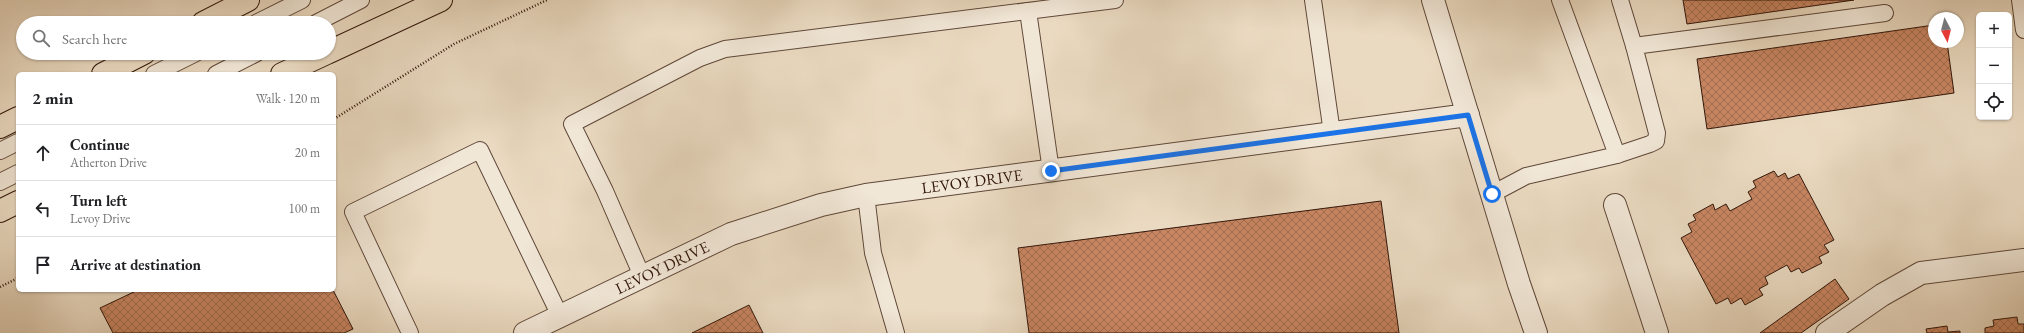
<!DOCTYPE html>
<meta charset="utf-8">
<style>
:root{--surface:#fff;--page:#f2f2f2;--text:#202124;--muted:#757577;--line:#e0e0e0}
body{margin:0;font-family:"EB Garamond",serif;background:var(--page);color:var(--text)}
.controls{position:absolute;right:12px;top:12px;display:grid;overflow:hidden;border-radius:6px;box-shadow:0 1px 3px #0004}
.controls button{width:36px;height:36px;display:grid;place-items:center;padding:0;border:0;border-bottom:1px solid var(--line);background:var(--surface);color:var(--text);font:20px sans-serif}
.compass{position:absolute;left:1928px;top:12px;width:36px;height:36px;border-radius:50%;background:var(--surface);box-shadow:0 1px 3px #0004;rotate:173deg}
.stop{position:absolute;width:12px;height:12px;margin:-9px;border:3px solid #1a73e8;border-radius:50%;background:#fff}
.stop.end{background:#1a73e8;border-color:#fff;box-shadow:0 1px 4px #0008}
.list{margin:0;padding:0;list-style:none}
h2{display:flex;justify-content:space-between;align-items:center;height:52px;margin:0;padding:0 16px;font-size:17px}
h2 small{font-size:13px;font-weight:400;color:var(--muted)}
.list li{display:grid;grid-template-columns:26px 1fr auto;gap:12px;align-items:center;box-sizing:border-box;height:56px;padding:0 16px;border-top:1px solid var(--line)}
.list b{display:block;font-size:15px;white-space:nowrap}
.list p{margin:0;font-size:13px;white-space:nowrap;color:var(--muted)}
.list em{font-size:13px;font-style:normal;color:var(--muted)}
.icon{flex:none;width:22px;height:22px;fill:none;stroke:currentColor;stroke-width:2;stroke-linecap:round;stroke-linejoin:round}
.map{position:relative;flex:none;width:2024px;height:333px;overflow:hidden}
.search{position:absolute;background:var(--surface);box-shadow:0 1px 3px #0004;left:16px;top:16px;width:320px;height:44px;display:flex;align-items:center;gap:10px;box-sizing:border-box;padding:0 14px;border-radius:22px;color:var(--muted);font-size:15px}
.panel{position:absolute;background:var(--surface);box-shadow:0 1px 3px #0004;left:16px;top:72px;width:320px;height:220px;border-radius:6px}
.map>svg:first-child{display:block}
.building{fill:url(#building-cross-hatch);stroke:#31160a}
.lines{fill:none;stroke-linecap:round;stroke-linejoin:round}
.service-casing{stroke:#5f4738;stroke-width:18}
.minor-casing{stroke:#5f4738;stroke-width:24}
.tertiary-casing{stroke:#5f4738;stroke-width:24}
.primary-casing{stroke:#31160a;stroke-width:24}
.path{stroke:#31160a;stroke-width:2.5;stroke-dasharray:1 2;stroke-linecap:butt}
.service{stroke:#f1e7d7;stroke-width:16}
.minor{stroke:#f1e7d7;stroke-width:22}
.tertiary{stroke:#f1e7d7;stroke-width:22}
.primary{stroke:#eadac1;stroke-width:22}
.route{stroke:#1a73e8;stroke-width:5}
.labels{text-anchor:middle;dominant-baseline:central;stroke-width:4;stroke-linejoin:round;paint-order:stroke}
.street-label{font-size:16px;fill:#31160a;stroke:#f1e7d7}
</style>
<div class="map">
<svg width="2024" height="333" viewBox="0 0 2024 333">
<defs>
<pattern id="building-cross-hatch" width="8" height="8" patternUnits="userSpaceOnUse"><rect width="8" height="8" fill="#c88662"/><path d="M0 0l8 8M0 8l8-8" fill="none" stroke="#a36d4f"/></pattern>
</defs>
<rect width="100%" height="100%" fill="#eadac1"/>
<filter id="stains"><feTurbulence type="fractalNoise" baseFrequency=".005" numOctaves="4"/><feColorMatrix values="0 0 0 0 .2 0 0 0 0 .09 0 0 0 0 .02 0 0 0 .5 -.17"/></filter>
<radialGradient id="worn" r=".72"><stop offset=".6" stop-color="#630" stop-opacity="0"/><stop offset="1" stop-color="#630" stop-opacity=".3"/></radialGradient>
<g class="building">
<polygon points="1683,0 1854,0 1687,24"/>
<polygon points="1934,25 1934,42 1947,42 1954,93 1707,129 1697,59"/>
<polygon points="1774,171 1778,177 1785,173 1788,179 1799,174 1834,240 1824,245 1829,252 1819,257 1822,263 1802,273 1799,268 1791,272 1787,265 1765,277 1768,284 1759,289 1763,295 1745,305 1741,298 1731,304 1728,298 1716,304 1681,238 1692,232 1688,224 1696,220 1693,215 1713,204 1715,210 1726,204 1730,211 1752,199 1748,192 1756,187 1753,181"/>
<polygon points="1381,201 1399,333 1029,333 1018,248"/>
<polygon points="1835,279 1849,299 1801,333 1760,333"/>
<polygon points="138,290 333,290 353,329 344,333 113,333 100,308"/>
<polygon points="749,305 763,333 692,333"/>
<polygon points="2017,317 2018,324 2024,324 2024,333 1985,333 1985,328 1994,326 1993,320"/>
<polygon points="1947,326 1948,332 1960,331 1960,333 1927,333 1926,329"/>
</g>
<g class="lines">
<g class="service-casing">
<g id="service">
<polyline points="1313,0 1332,133"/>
<polyline points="1620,0 1634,46"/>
<polyline points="2020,0 2024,30"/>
<polyline points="1028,11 1051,171"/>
<polyline points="256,23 302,0"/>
<polyline points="316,23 361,0"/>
<polyline points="154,74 196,53"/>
<polyline points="216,74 257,53"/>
<polyline points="0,151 18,142"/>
<polyline points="1617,155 1650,144 1656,141 1657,133 1634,46 1885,13"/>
<polyline points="0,182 18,173"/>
<polyline points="1492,194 1526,176 1617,155 1560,0"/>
<polyline points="866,195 873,253 896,333"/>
<polyline points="642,276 605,191 572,124 700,58 725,49 1115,0"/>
<polyline points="410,333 353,212 480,150 560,316"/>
</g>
</g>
<g class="minor-casing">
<g id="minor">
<polyline points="1615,205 1657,333"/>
<path id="s1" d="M 525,333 L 731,234 L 821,205 L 866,195 L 1468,115"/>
<polyline points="1827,333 1882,295 1921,273 2024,260"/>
</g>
</g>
<g class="tertiary-casing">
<polyline id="tertiary" points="1433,0 1519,284 1536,333"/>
</g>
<g class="primary-casing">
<g id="primary">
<polyline points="203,23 248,0"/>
<polyline points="329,52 441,0"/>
<polyline points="103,74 144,53"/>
<polyline points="282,74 327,53"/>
<polyline points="0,127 18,118"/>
<polyline points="0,211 18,202"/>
</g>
</g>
<g class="path">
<polyline points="334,119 454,44 547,0"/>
<polyline points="0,287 18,278"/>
</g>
<use href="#service" class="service"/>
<use href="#minor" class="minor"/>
<use href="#tertiary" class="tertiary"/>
<use href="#primary" class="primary"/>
</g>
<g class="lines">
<polyline class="route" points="1051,171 1468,115 1492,194"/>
</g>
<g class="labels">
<g class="street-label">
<text stroke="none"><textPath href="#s1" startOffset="476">LEVOY DRIVE</textPath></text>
<text stroke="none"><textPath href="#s1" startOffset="152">LEVOY DRIVE</textPath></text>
</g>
</g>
<rect width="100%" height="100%" filter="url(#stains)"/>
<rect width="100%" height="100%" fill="url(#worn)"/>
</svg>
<div class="controls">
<button>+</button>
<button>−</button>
<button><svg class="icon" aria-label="locate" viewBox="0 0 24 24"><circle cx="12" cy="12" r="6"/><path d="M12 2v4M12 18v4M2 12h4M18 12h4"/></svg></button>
</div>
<svg class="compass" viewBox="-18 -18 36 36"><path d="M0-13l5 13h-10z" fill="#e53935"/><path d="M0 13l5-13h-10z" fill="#757577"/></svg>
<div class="stop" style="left:1492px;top:194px"></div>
<div class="stop end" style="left:1051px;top:171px"></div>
<div class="search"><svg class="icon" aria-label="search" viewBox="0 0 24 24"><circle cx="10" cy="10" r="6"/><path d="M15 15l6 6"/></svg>Search here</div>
<section class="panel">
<h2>2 min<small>Walk · 120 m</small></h2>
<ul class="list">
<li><svg class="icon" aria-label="ahead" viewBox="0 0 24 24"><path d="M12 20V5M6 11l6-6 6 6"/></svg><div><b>Continue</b><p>Atherton Drive</p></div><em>20 m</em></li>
<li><svg class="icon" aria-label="left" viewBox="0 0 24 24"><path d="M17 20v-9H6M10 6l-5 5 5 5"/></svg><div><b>Turn left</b><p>Levoy Drive</p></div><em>100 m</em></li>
<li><svg class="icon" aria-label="arrive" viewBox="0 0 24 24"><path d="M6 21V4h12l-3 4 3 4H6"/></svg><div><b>Arrive at destination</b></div></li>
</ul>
</section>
</div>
